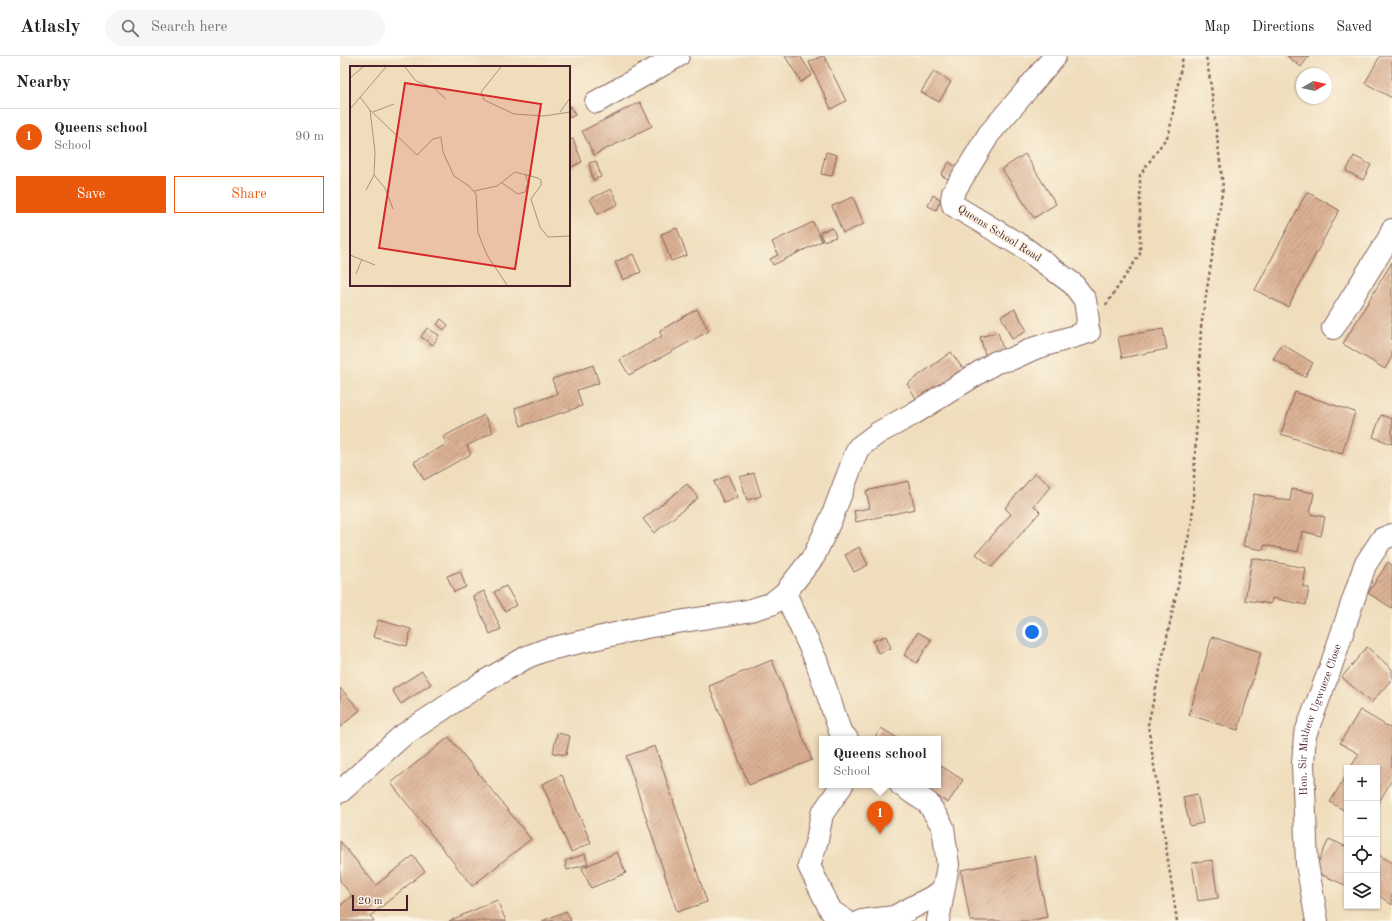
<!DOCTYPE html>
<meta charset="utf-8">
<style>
:root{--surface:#fff;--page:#f6f6f6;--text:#222;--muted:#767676;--line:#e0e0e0;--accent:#ea580c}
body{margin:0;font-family:"Old Standard TT",serif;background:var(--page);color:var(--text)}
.controls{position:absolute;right:12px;bottom:12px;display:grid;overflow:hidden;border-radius:0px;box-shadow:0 1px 3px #0004}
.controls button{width:36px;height:36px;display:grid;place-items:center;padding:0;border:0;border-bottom:1px solid var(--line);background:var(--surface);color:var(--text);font:20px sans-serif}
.compass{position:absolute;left:956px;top:12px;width:36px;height:36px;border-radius:50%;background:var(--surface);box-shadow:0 1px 3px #0004;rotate:81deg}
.scale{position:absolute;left:12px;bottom:10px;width:56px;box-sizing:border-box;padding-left:4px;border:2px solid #4a1f2b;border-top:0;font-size:11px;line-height:14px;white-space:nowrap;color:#4a1f2b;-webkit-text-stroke:3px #fcf5e5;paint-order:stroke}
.you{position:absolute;left:692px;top:576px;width:14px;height:14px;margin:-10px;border:3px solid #fff;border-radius:50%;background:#1a73e8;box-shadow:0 0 0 6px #1a73e833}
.badge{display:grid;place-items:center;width:26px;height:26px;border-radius:50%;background:var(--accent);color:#fff;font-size:13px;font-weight:700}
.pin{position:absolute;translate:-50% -33px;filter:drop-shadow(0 1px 2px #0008)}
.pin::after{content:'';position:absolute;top:21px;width:14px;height:12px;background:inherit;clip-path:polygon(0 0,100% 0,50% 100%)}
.popup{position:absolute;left:479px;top:680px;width:122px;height:52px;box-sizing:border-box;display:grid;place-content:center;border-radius:0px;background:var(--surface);filter:drop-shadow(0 1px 3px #0005);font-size:13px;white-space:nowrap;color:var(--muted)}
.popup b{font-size:15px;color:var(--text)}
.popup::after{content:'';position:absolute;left:50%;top:100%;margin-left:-8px;border:8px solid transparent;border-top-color:var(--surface)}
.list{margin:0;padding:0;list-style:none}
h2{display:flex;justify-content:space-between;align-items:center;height:52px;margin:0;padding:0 16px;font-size:17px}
h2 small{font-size:13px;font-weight:400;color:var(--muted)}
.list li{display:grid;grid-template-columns:26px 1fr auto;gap:12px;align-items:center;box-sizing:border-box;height:56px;padding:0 16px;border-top:1px solid var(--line)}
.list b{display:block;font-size:15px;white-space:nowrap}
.list p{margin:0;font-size:13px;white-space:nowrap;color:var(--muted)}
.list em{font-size:13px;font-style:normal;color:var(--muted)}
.actions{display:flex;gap:8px;padding:12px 16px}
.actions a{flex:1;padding:9px 0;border:1px solid var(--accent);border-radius:0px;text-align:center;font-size:14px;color:var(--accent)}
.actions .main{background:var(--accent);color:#fff}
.icon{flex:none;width:22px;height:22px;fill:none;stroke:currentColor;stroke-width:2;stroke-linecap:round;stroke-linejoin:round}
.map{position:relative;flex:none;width:1052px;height:865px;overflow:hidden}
header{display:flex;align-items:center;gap:24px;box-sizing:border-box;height:56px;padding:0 20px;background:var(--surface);border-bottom:1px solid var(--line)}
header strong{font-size:19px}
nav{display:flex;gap:22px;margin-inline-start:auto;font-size:14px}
.search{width:280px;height:36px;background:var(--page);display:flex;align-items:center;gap:10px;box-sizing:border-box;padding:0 14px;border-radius:22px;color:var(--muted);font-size:15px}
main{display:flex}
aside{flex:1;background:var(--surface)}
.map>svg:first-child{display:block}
.building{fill:url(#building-hatch)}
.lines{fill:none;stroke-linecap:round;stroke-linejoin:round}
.minor-casing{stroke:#84625d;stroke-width:24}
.path{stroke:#84625d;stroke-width:2.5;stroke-dasharray:3 3;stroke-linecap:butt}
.minor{stroke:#fff;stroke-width:22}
.labels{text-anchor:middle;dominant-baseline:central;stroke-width:3.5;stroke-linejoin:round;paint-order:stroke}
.street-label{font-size:11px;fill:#4a1f2b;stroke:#fcf5e5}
.inset-road{fill:none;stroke:#ad9181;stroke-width:1}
.view{fill:#d62828;fill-opacity:0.15;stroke:#d62828;stroke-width:2}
.inset-edge{fill:none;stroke:#4a1f2b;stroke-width:2}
</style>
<header>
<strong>Atlasly</strong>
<div class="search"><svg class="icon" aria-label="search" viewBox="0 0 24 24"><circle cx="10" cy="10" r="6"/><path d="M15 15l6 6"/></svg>Search here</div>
<nav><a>Map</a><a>Directions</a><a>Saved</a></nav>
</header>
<main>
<aside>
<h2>Nearby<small></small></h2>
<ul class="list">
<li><span class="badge">1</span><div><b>Queens school</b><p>School</p></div><em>90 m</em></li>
</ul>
<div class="actions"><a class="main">Save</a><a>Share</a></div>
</aside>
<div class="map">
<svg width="1052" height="865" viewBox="0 0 1052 865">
<defs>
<pattern id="building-hatch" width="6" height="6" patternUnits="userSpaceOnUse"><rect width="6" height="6" fill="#dbb093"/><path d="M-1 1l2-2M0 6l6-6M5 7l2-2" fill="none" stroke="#b48f78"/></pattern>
</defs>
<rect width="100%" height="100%" fill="#fcf5e5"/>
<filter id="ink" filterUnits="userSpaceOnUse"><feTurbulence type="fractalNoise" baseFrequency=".025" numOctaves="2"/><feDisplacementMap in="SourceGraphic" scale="8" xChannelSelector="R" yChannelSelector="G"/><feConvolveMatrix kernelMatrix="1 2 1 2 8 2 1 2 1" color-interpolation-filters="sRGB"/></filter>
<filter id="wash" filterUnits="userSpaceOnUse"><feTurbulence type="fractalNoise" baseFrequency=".012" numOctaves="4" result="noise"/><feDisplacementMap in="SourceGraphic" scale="16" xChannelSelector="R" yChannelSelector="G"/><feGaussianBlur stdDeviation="0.9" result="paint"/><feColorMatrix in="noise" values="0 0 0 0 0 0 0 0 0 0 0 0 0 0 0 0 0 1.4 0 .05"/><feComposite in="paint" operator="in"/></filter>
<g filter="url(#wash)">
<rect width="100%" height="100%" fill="#efddbb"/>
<g id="blocks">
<g class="building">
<polygon points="445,0 460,0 472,19 461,26"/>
<polygon points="482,0 484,0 506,45 491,53 469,6"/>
<polygon points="947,0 969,0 961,11"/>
<polygon points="1040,0 1052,0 1052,42 1025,27"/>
<polygon points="594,15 611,26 599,46 581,36"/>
<polygon points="300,46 312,70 254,99 242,75"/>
<polygon points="231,50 235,59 229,62 229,51"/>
<polygon points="233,83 242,106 231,111 229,105 229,84"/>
<polygon points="486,96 497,99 492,120 481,118"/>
<polygon points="685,98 716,148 694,162 662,113"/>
<polygon points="1014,100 1031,109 1023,124 1006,115"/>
<polygon points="256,105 261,121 253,124 249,107"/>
<polygon points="609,106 621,114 613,126 601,119"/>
<polygon points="271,133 278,148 258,158 250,143"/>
<polygon points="967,136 999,154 948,251 915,234"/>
<polygon points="593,139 601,144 596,154 588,150"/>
<polygon points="513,141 524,168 503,177 492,150"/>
<polygon points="473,166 482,185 433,209 430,203 438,199 432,186"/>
<polygon points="337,172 347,199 331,205 321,178"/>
<polygon points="493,172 496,181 483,185 480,176"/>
<polygon points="293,198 301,216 283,224 275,206"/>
<polygon points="1052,206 1052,301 1045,313 1003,288"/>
<polygon points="357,253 369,275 289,319 280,304 322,280 319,275"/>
<polygon points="675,253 687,275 672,283 661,260"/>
<polygon points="101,263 108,269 104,274 97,268"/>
<polygon points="87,272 99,279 93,289 81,281"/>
<polygon points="823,273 827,293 782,302 778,281"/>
<polygon points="658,276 664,298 646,302 640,281"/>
<polygon points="942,288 973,307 965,321 933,303"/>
<polygon points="611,296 623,313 578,345 567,328"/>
<polygon points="253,309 259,327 237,334 242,350 181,370 175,352 217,338 212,323"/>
<polygon points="955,336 1015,356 1002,398 941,378"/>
<polygon points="144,359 153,376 127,390 131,398 84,424 74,406 107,388 103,381"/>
<polygon points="1041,359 1052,363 1052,388 1033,381"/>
<polygon points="414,417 421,440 407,444 400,421"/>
<polygon points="695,417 711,430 694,450 700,456 652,511 636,498 671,458 665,452"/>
<polygon points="388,419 398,441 384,447 374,426"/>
<polygon points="568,425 575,453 516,466 514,455 530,452 526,435"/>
<polygon points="347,428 358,442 314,477 303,463"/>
<polygon points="952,433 974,437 970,458 985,461 981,480 962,475 958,496 925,489 923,494 903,490 914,438 950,445"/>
<polygon points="519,491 528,509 514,516 505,499"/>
<polygon points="912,502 966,512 963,531 969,532 966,549 932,542 931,548 905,544"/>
<polygon points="1048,506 1052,509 1052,552 1028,537"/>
<polygon points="120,515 126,531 114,536 107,520"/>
<polygon points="166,530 177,549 165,555 154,536"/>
<polygon points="144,535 161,573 150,578 133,540"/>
<polygon points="38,564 71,573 67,590 33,581"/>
<polygon points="578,576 591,584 577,607 564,599"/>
<polygon points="546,580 551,592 538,597 533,585"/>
<polygon points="872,581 921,596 898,674 849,659"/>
<polygon points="1027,591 1052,613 1052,623 1031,647 1002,621"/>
<polygon points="432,604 472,704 409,729 369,630"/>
<polygon points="82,615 91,628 61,648 52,634"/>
<polygon points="0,632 20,654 0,671"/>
<polygon points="1020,654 1052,673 1052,724 1037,749 1037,712 1010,712 1019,698 1000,687"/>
<polygon points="541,672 559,683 534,683"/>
<polygon points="217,677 230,680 226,699 213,697"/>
<polygon points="109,681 191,783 132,830 51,727"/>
<polygon points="315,690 367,846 337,856 286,700"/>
<polygon points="598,708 623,724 608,747 580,729 598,729"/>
<polygon points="1007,718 1007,756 990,746"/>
<polygon points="222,719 251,787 231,796 202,728"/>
<polygon points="857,738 863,767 850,770 843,741"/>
<polygon points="989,783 1007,791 1007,830 974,815"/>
<polygon points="0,785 36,829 73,800 85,815 30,860 35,865 0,865 0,850 12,840 0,825"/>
<polygon points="277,796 286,817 251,832 242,812"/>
<polygon points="245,798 248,808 227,814 225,805"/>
<polygon points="1039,799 1052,807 1052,849 1037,838 1037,801"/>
<polygon points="695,800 707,861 688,865 630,865 621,814"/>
<polygon points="872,804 878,842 858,845 852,807"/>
<polygon points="157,844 166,865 109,865"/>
<polygon points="226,855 231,865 202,865"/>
</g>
</g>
</g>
<g filter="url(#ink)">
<use href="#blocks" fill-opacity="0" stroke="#84625d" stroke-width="1"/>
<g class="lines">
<g class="minor-casing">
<g id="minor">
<polyline points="256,46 338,0"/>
<polyline points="993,272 1049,182 1052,174"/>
<polyline points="445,537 476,604 500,675 507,683"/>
<polyline points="502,729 482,758 477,784 469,810 491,855 506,865"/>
<polyline points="561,729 588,747 603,771 608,809 598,865"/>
<polyline points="0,736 62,680 142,627 187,601 205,594 306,571 407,555 431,548 445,537 474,500 492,461 518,392 538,377 573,358 656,306 671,303 695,292 749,276 746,272 748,265 745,244 733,228 683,191 613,149 612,143 613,137 649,78 679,43 715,0"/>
<polyline points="522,865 554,861 602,836"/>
<path id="s1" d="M 977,865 L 967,808 L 963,708 L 965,679 L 990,613 L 1025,509 L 1042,483 L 1052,479"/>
</g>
</g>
<g class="path">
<polyline points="766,249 800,198 800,119 829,78 843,0"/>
<polyline points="837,865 808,669 852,465 861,271 883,131 871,30 866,0"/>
</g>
<use href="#minor" class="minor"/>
</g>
</g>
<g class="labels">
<g class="street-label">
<text transform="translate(659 178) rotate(32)">Queens School Road</text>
<text stroke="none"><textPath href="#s1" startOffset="205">Hon. Sir Mathew Ugwueze Close</textPath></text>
</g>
</g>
<g transform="translate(10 10)">
<rect width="220" height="220" fill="#efddbb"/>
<path class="inset-road" d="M 55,1 L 66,15 L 84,22 L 96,33M 151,1 L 131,26 L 134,34 L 164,48 L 194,50 L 220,46M 0,12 L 13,1M 10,31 L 20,44 L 25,86 L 24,109 L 35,122 L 43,143M 0,43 L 36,1M 20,44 L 67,89 L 83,73 L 91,71 L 93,86 L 104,110 L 119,120 L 126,128 L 128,167 L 137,189 L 157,219M 23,46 L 44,38M 210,46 L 220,32M 152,117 L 168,128 L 175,126 L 178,116 L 175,108M 16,124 L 24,109M 124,125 L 147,120 L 165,106 L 188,112 L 191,114 L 191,119 L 181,133 L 190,161 L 198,171 L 220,170M 0,189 L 25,199M 6,208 L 12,193"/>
<path class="view" d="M 55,17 L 191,38 L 165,203 L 29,182 Z"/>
<rect width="220" height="220" class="inset-edge"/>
</g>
</svg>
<div class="controls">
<button>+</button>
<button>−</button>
<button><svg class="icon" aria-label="locate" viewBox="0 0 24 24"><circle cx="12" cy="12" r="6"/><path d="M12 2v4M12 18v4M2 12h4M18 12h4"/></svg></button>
<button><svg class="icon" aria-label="layers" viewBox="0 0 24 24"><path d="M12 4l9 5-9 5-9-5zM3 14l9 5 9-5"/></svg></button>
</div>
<svg class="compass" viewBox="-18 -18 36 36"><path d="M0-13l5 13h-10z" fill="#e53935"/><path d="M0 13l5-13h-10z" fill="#767676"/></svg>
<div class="scale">20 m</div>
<div class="you"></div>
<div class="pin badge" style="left:540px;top:778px">1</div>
<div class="popup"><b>Queens school</b>School</div>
</div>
</main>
